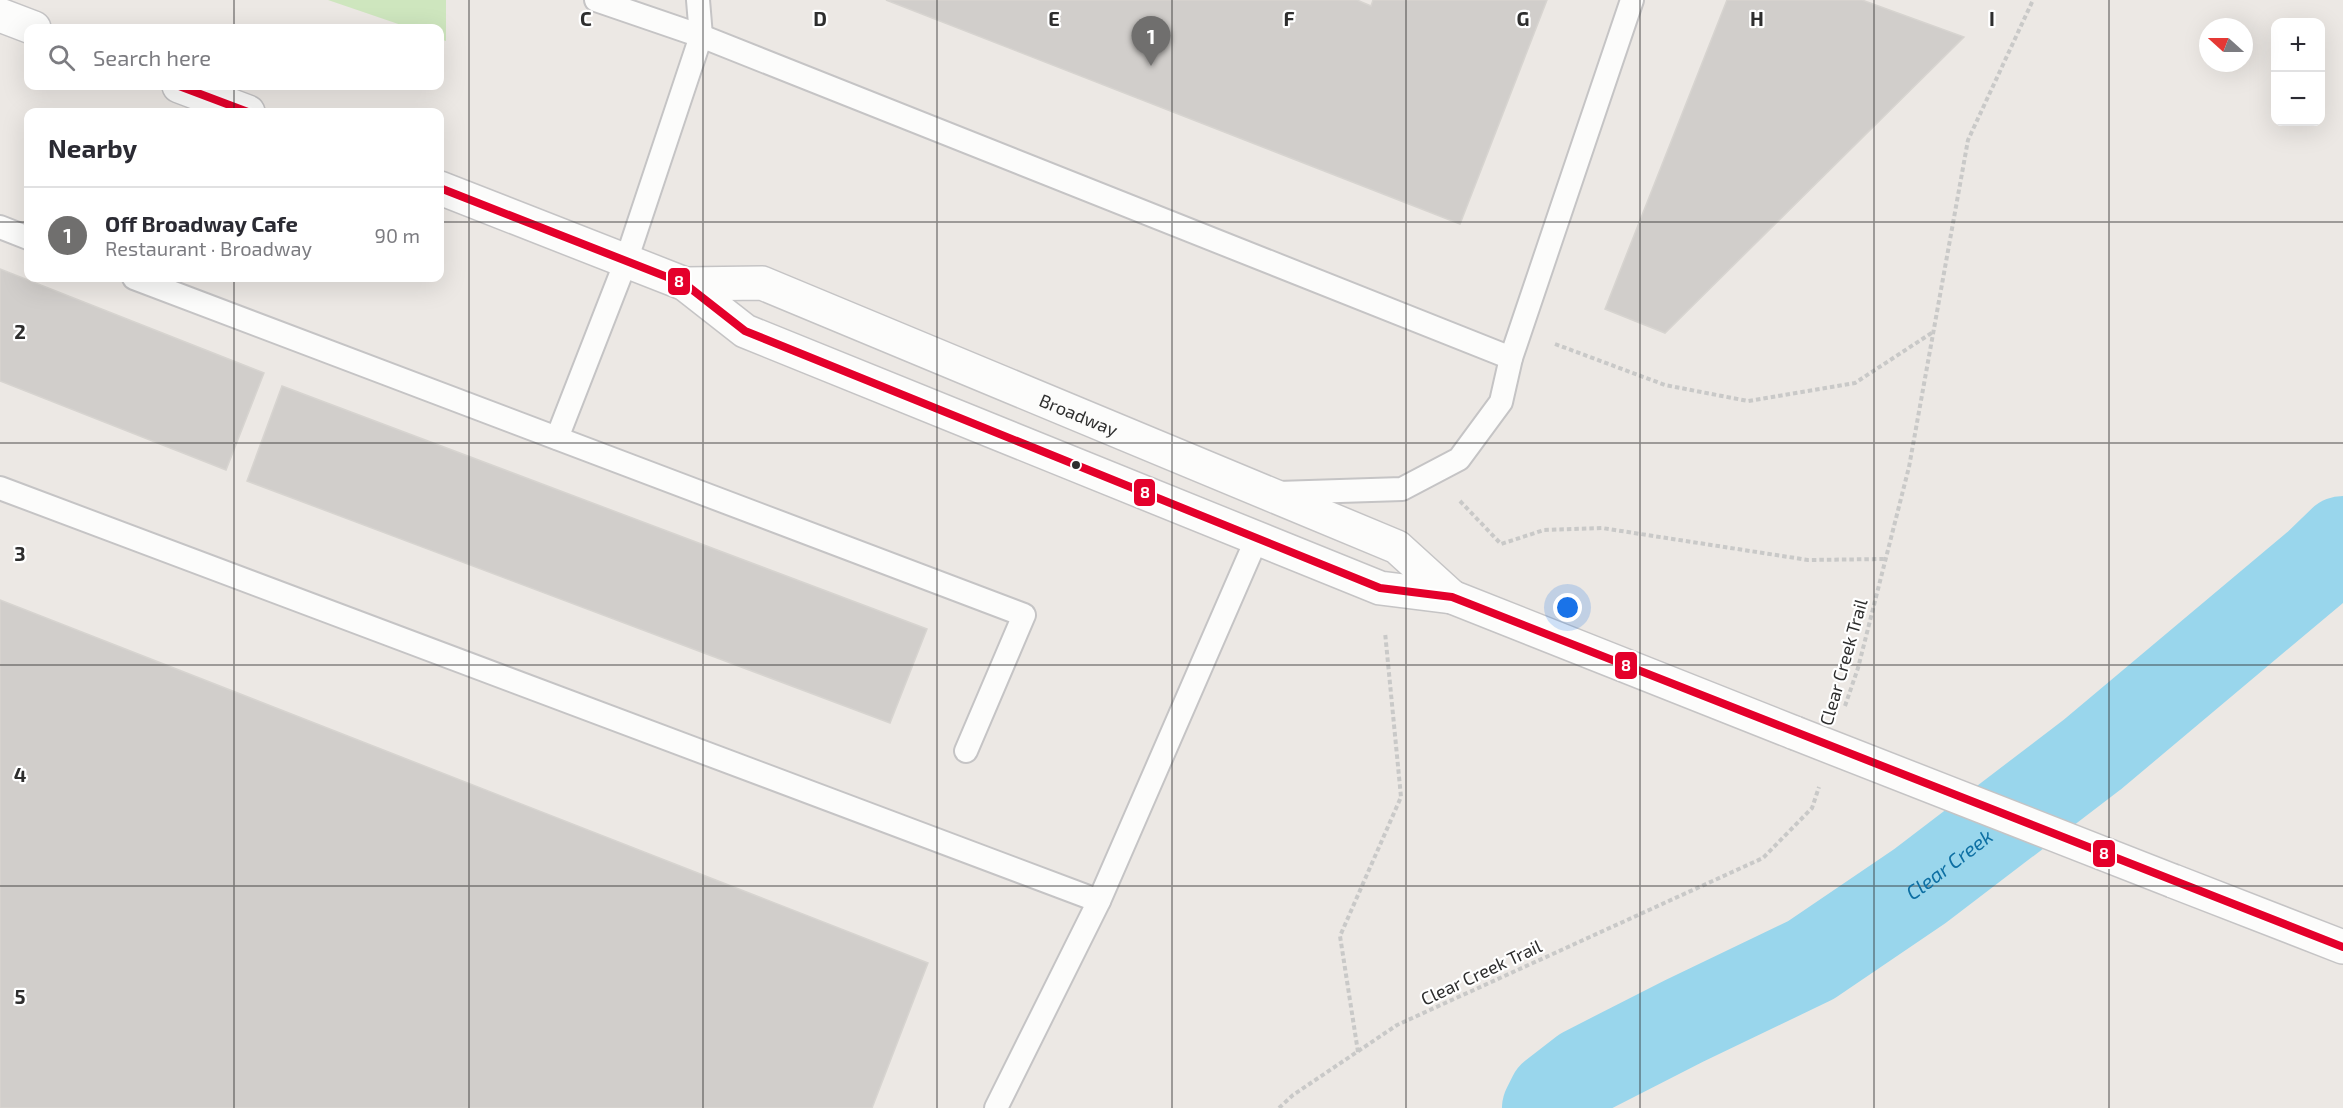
<!DOCTYPE html>
<meta charset="utf-8">
<style>
:root{--surface:#fff;--page:#f2f2f3;--text:#2b2b33;--muted:#7c7c81;--line:#e1e1e2;--accent:#706f6e}
body{margin:0;font-family:"Exo 2",sans-serif;background:var(--page);color:var(--text)}
.controls{position:absolute;right:18px;top:18px;display:grid;overflow:hidden;border-radius:12px;box-shadow:0 6px 24px #0002}
.controls button{width:54px;height:54px;display:grid;place-items:center;padding:0;border:0;border-bottom:2px solid var(--line);background:var(--surface);color:var(--text);font:30px sans-serif}
.compass{position:absolute;left:2199px;top:18px;width:54px;height:54px;border-radius:50%;background:var(--surface);box-shadow:0 6px 24px #0002;rotate:291deg}
.you{position:absolute;left:1568px;top:608px;width:21px;height:21px;margin:-15px;border:4px solid #fff;border-radius:50%;background:#1a73e8;box-shadow:0 0 0 9px #1a73e833}
.badge{display:grid;place-items:center;width:39px;height:39px;border-radius:50%;background:var(--accent);color:#fff;font-size:20px;font-weight:700}
.pin{position:absolute;translate:-50% -50px;filter:drop-shadow(0 2px 3px #0008)}
.pin::after{content:'';position:absolute;top:32px;width:21px;height:18px;background:inherit;clip-path:polygon(0 0,100% 0,50% 100%)}
.list{margin:0;padding:0;list-style:none}
h2{display:flex;justify-content:space-between;align-items:center;height:78px;margin:0;padding:0 24px;font-size:26px}
h2 small{font-size:20px;font-weight:400;color:var(--muted)}
.list li{display:grid;grid-template-columns:39px 1fr auto;gap:18px;align-items:center;box-sizing:border-box;height:96px;padding:0 24px;border-top:2px solid var(--line)}
.list b{display:block;font-size:22px;white-space:nowrap}
.list p{margin:0;font-size:20px;white-space:nowrap;color:var(--muted)}
.list em{font-size:20px;font-style:normal;color:var(--muted)}
.icon{flex:none;width:33px;height:33px;fill:none;stroke:currentColor;stroke-width:2;stroke-linecap:round;stroke-linejoin:round}
.map{position:relative;flex:none;width:2343px;height:1108px;overflow:hidden}
.search{position:absolute;background:var(--surface);box-shadow:0 6px 24px #0002;left:24px;top:24px;width:420px;height:66px;display:flex;align-items:center;gap:15px;box-sizing:border-box;padding:0 21px;border-radius:12px;color:var(--muted);font-size:22px}
.panel{position:absolute;background:var(--surface);box-shadow:0 6px 24px #0002;left:24px;top:108px;width:420px;height:174px;border-radius:12px}
.map>svg:first-child{display:block}
.green{fill:#cee6be}
.lines{fill:none;stroke-linecap:round;stroke-linejoin:round}
.river{stroke:#99d6ec;stroke-width:90}
.building{fill:#d1cecb;stroke:#d7d4d0;stroke-width:1.5}
.service-casing{stroke:#c5c4c5;stroke-width:26}
.secondary-casing{stroke:#c5c4c5;stroke-width:36}
.path{stroke:#c9c9c8;stroke-width:4;stroke-dasharray:4.5 3;stroke-linecap:butt}
.service{stroke:#fcfcfb;stroke-width:22}
.secondary{stroke:#fcfcfb;stroke-width:33}
.secondary-bridge-casing{stroke:#c5c4c5;stroke-width:36;stroke-linecap:butt}
.secondary-bridge{stroke:#fcfcfb;stroke-width:33}
.bus-1-casing{stroke:#fff;stroke-width:12}
.bus-1{stroke:#e4002b;stroke-width:8}
.grid{fill:none;stroke:#2e2e2e;stroke-width:1.5;stroke-opacity:0.55}
.bus-dot{fill:#2e2e2e;stroke:#fff;stroke-width:2}
.labels{text-anchor:middle;dominant-baseline:central;stroke-width:4.5;stroke-linejoin:round;paint-order:stroke}
.street-label{font-size:18px;fill:#2e2e2e;stroke:#fff}
.water-label{font-size:20px;font-style:italic;fill:#0d6fa3;stroke:#fff}
.grid-label{font-size:20px;text-anchor:middle;font-weight:bold;fill:#2e2e2e;stroke:#fff;stroke-width:4.5;stroke-linejoin:round;paint-order:stroke}
.line-badge{stroke:#fff;stroke-width:2}
.badge-label{font-size:16px;text-anchor:middle;font-weight:bold;fill:#fff}
</style>
<div class="map">
<svg width="2343" height="1108" viewBox="0 0 2343 1108">
<rect width="100%" height="100%" fill="#ece8e4"/>
<polygon class="green" points="328,0 446,0 446,41 440,39 440,28 410,28"/>
<g class="lines">
<path class="river" id="s1" d="M 1547,1108 L 1553,1096 L 1584,1072 L 1684,1021 L 1811,960 L 1920,886 L 2093,754 L 2317,566 L 2343,541"/>
</g>
<g class="building">
<polygon points="886,0 1357,0 1371,6 1373,0 1547,0 1460,224"/>
<polygon points="1727,0 1862,0 1964,37 1665,333 1605,309"/>
<polygon points="0,269 264,373 226,470 0,381"/>
<polygon points="282,386 927,629 890,723 247,481"/>
<polygon points="0,600 928,963 872,1108 0,1108"/>
</g>
<g class="lines">
<g class="service-casing">
<g id="service">
<polyline points="596,0 701,36 1511,358"/>
<polyline points="0,227 28,238"/>
<polyline points="134,278 1024,615 966,751"/>
<polyline points="557,438 626,261 701,36 698,0"/>
<polyline points="0,488 1099,901"/>
<polyline points="1278,493 1402,489 1459,459 1501,402 1511,358 1632,0"/>
<polyline points="996,1108 1099,901 1257,538"/>
</g>
</g>
<g class="secondary-casing">
<g id="secondary">
<polyline points="0,15 34,28"/>
<polyline points="179,86 248,112"/>
<polyline points="440,188 685,284 745,331 1380,588 1452,597 1795,733"/>
<path id="s2" d="M 685,284 L 762,283 L 1397,547 L 1452,597"/>
<polyline points="2173,881 2343,947"/>
</g>
</g>
<g class="path">
<polyline points="1555,344 1665,385 1748,401 1855,383 1933,332"/>
<polyline points="1460,501 1501,544 1544,530 1602,528 1808,560 1885,559"/>
<polyline points="1845,706 1858,668 1909,467 1968,140 2033,0"/>
<polyline points="1358,1052 1340,936 1401,797 1385,632"/>
<polyline points="1279,1108 1293,1095 1397,1025 1763,858 1812,808 1819,787"/>
</g>
<use href="#service" class="service"/>
<use href="#secondary" class="secondary"/>
<g class="secondary-bridge-casing">
<polyline id="secondary-bridge" points="1795,733 2173,881"/>
</g>
<use href="#secondary-bridge" class="secondary-bridge"/>
<g class="bus-1-casing">
<g id="bus-1">
<polyline points="179,86 248,112"/>
<polyline points="440,188 685,284 745,331 1380,588 1452,597 2343,947"/>
</g>
</g>
<use href="#bus-1" class="bus-1"/>
</g>
<path class="grid" d="M 234,0 L 234,28M 469,0 L 469,1108M 703,0 L 703,1108M 937,0 L 937,1108M 1172,0 L 1172,1108M 1406,0 L 1406,1108M 1640,0 L 1640,1108M 1874,0 L 1874,1108M 2109,0 L 2109,1108M 234,86 L 234,112M 0,222 L 28,222M 440,222 L 2343,222M 234,278 L 234,1108M 0,443 L 2343,443M 0,665 L 2343,665M 0,886 L 2343,886"/>
<circle class="bus-dot" cx="1076" cy="465" r="5"/>
<g class="labels">
<g class="street-label">
<text stroke="none"><textPath href="#s2" startOffset="420">Broadway</textPath></text>
<text transform="translate(1843 662) rotate(-74)">Clear Creek Trail</text>
<text transform="translate(1481 972) rotate(-25)">Clear Creek Trail</text>
</g>
<g class="water-label">
<text stroke="none"><textPath href="#s1" startOffset="474">Clear Creek</textPath></text>
</g>
</g>
<g class="grid-label">
<text x="586" y="26">C</text>
<text x="820" y="26">D</text>
<text x="1054" y="26">E</text>
<text x="1289" y="26">F</text>
<text x="1523" y="26">G</text>
<text x="1757" y="26">H</text>
<text x="1992" y="26">I</text>
<text x="20" y="339">2</text>
<text x="20" y="561">3</text>
<text x="20" y="782">4</text>
<text x="20" y="1004">5</text>
</g>
<g class="line-badge">
<rect x="667" y="267" width="24" height="29" rx="6" fill="#e4002b"/>
<rect x="1133" y="478" width="23" height="29" rx="6" fill="#e4002b"/>
<rect x="1614" y="651" width="24" height="29" rx="6" fill="#e4002b"/>
<rect x="2092" y="839" width="24" height="29" rx="6" fill="#e4002b"/>
</g>
<g class="badge-label">
<text x="679" y="287">8</text>
<text x="1145" y="498">8</text>
<text x="1626" y="671">8</text>
<text x="2104" y="859">8</text>
</g>
</svg>
<div class="controls">
<button>+</button>
<button>−</button>
</div>
<svg class="compass" viewBox="-18 -18 36 36"><path d="M0-13l5 13h-10z" fill="#e53935"/><path d="M0 13l5-13h-10z" fill="#7c7c81"/></svg>
<div class="you"></div>
<div class="pin badge" style="left:1151px;top:66px">1</div>
<div class="search"><svg class="icon" aria-label="search" viewBox="0 0 24 24"><circle cx="10" cy="10" r="6"/><path d="M15 15l6 6"/></svg>Search here</div>
<section class="panel">
<h2>Nearby<small></small></h2>
<ul class="list">
<li><span class="badge">1</span><div><b>Off Broadway Cafe</b><p>Restaurant · Broadway</p></div><em>90 m</em></li>
</ul>
</section>
</div>
